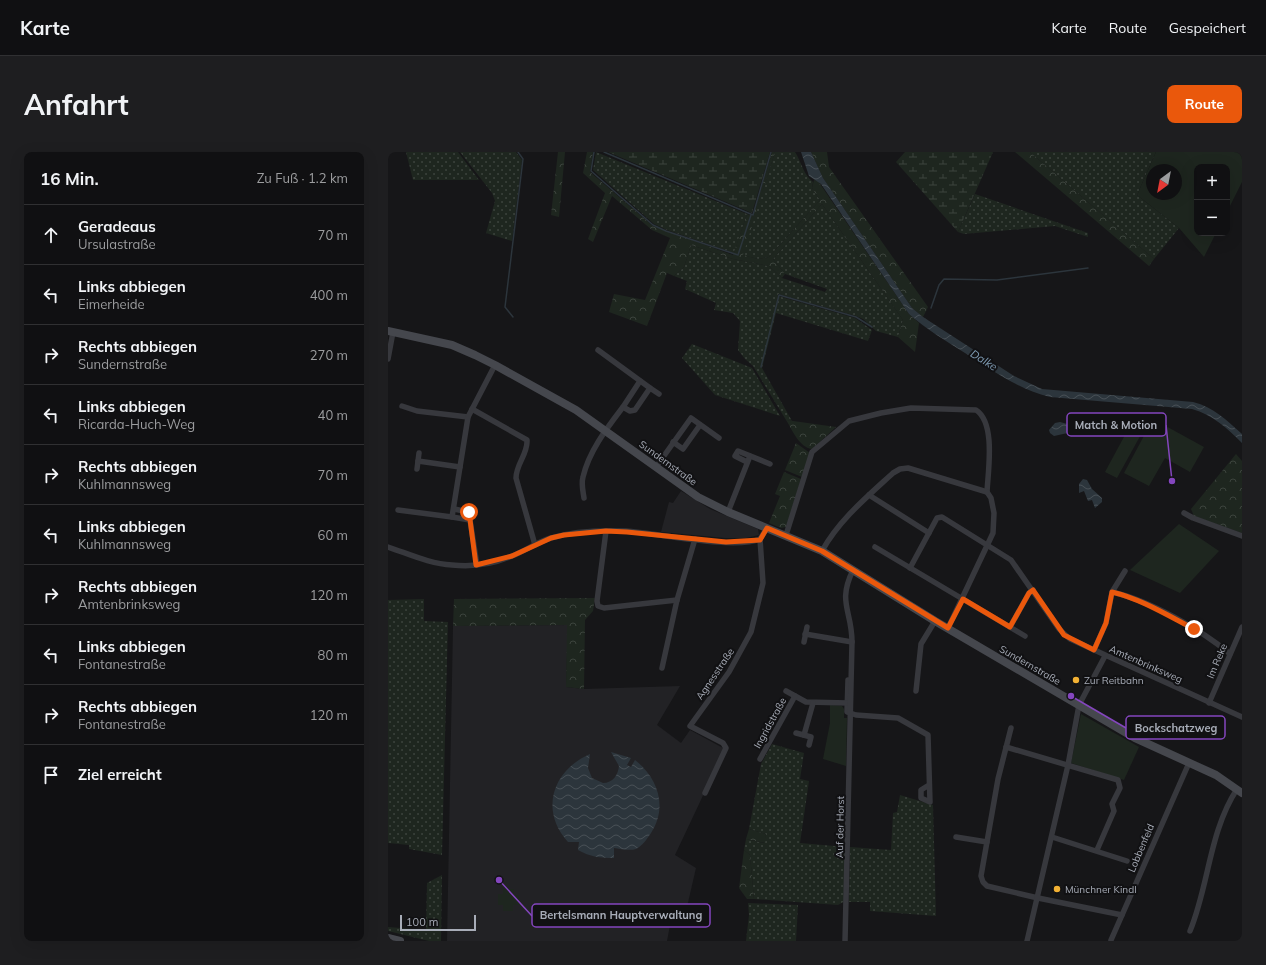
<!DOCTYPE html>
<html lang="de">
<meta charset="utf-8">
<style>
:root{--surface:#101012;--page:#1e1e20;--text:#f1f3f6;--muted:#9c9d9f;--line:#303032;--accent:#ea580c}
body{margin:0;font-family:Mulish,sans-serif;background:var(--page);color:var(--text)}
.controls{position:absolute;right:12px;top:12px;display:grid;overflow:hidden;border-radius:8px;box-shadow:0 4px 16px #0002}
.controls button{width:36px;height:36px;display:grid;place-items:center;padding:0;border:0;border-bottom:1px solid var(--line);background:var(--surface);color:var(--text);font:20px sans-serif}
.compass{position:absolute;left:758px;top:12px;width:36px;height:36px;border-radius:50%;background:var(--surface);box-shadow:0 4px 16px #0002;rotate:212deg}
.scale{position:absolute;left:12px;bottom:10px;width:76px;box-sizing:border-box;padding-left:4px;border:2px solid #a8adb8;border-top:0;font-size:11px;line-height:14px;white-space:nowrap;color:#a8adb8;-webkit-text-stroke:3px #111113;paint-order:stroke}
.stop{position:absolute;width:12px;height:12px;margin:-9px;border:3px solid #ea580c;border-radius:50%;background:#fff}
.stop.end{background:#ea580c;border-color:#fff;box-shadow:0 1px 4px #0008}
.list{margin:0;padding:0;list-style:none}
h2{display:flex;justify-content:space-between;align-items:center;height:52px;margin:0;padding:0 16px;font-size:17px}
h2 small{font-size:13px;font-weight:400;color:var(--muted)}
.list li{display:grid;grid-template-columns:26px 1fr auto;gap:12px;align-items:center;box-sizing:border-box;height:60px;padding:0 16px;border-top:1px solid var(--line)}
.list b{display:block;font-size:15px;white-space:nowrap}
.list p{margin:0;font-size:13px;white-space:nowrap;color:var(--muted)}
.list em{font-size:13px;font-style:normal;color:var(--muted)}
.icon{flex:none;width:22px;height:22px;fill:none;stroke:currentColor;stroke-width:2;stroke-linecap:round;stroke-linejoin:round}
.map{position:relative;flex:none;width:854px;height:789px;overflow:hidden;border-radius:8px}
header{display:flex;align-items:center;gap:24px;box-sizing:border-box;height:56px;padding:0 20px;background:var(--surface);border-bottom:1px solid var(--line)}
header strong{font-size:19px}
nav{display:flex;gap:22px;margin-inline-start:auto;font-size:14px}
.intro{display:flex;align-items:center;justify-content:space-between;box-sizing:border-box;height:96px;padding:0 24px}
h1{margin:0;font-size:28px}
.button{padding:10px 18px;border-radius:8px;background:var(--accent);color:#fff;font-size:14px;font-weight:700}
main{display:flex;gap:24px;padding:0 24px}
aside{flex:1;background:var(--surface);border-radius:8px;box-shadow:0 4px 16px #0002}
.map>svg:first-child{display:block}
.built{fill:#222225}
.grass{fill:url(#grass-dots)}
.forest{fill:url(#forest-crowns)}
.wetland{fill:url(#wetland-marsh)}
.green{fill:#1e261f;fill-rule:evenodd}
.water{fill:url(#water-waves)}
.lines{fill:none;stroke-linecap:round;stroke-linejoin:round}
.stream{stroke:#2c353c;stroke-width:1.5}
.street{stroke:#37383d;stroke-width:5.5}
.secondary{stroke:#45474d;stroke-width:8}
.route{stroke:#ea580c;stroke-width:5}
.poi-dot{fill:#f2b134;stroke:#111113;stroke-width:1.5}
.labels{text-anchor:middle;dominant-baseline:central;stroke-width:4;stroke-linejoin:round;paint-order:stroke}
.street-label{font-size:10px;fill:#a8adb8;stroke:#111113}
.poi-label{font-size:10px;fill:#a8adb8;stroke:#111113;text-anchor:start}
.water-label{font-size:11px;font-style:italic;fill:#7f9bb3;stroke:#111113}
.leader{fill:none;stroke:#8446be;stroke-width:1.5}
.callout-dot{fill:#8446be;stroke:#111113;stroke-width:1.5}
.callout{fill:#111113;stroke:#8446be;stroke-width:1.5}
.callout-label{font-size:11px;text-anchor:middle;font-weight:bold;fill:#a8adb8}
</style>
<header>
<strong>Karte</strong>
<nav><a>Karte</a><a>Route</a><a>Gespeichert</a></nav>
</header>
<div class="intro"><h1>Anfahrt</h1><a class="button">Route</a></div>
<main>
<aside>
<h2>16 Min.<small>Zu Fuß · 1.2 km</small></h2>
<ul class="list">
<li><svg class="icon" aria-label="ahead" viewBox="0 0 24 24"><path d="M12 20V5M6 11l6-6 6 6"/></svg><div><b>Geradeaus</b><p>Ursulastraße</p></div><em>70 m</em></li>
<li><svg class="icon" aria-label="left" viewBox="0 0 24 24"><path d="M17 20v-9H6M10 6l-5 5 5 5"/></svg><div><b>Links abbiegen</b><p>Eimerheide</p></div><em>400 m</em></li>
<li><svg class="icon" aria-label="right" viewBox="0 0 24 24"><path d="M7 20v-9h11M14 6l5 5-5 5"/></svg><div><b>Rechts abbiegen</b><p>Sundernstraße</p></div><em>270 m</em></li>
<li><svg class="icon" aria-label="left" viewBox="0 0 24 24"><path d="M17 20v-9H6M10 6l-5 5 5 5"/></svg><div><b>Links abbiegen</b><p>Ricarda-Huch-Weg</p></div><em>40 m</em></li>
<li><svg class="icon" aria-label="right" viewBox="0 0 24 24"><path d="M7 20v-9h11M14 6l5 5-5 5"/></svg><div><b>Rechts abbiegen</b><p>Kuhlmannsweg</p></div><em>70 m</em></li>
<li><svg class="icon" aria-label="left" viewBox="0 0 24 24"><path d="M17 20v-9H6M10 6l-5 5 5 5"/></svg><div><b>Links abbiegen</b><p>Kuhlmannsweg</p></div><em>60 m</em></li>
<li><svg class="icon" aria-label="right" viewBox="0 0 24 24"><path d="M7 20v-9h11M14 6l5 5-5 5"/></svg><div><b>Rechts abbiegen</b><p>Amtenbrinksweg</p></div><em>120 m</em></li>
<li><svg class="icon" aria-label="left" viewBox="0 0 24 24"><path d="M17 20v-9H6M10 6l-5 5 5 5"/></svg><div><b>Links abbiegen</b><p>Fontanestraße</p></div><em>80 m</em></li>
<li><svg class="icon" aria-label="right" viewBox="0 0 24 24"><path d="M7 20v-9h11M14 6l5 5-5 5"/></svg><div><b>Rechts abbiegen</b><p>Fontanestraße</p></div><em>120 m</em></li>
<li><svg class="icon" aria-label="arrive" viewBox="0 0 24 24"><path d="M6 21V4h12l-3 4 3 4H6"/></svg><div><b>Ziel erreicht</b></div></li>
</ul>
</aside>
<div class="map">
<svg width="854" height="789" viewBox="0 0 854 789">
<defs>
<pattern id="grass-dots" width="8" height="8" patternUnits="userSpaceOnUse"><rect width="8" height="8" fill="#1e261f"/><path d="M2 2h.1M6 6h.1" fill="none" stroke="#3c433d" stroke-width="1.8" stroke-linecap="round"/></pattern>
<pattern id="forest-crowns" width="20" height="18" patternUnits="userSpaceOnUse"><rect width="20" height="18" fill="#1e261f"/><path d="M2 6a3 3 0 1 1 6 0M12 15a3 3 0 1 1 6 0" fill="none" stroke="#3c433d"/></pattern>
<pattern id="wetland-marsh" width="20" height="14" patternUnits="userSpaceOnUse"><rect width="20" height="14" fill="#1e261f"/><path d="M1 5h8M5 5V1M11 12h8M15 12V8" fill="none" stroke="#3c433d"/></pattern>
<pattern id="water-waves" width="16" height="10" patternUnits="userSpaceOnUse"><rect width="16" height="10" fill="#2c353c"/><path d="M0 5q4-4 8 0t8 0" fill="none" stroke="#485056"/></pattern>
</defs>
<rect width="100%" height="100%" fill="#161618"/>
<g class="built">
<polygon points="293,339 322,357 370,377 371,383 358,386 337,386 273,380 281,350 285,351"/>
<polygon points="180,473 178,535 196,537 292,534 269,573 293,591 302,578 335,596 336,599 287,703 308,716 299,755 286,752 279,789 59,789 65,474"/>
</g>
<g class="grass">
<polygon points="18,0 70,0 91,28 25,28"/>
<polygon points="72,0 128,0 134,8 124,89 98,81 107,49 104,41"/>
<polygon points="208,0 359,62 346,101 279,78 266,72 205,18"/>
<path d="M 387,0 L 407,0 C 414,11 415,22 425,30 L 424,36 L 432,48 L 381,105 L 370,107 L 354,103 Z"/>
<polygon points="642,0 768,0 749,43 791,76 766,107"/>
<polygon points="587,42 700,81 700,85 667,74 576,82 570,80"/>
<polygon points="434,52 515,168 510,185 488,179 475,167 468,164 390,142 390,144 467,166 484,178 480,189 388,161 374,216 404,269 398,268 365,214 357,207 350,198 352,169 345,161 326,158 328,151 297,137 299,129 286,124 296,115 303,93 345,107 381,114 394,126 437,140 439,137 397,122 385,107"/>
<polygon points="304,192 364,216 392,264 327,243 294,206"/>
<polygon points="36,447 36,469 60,470 54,703 21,697 21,693 0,691 0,448"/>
<polygon points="384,592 416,601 412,627 421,629 412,691 458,695 457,749 450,753 366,747 362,703 356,698 358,687 376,691 378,682 361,677 373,612"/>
<polygon points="512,643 545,653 548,764 482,759 482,750 461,750 462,695 503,698 505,661 509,660"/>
<polygon points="54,723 53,789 41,789 0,779 0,775 38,778 39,731"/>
<polygon points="360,751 410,753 408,789 358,789 361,763"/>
</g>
<g class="forest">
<polygon points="170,0 177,0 171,65 163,63"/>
<polygon points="199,0 205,0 202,20 265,74 345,103 359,62 365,64 384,0 387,0 355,103 370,107 381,105 432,48 424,36 426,28 430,29 521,162 531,171 527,200 510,185 515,168 434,52 385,107 397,122 394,126 381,114 345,107 303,93 296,115 286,124 279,121 259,174 221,160 226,142 257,148 282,86 264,78 224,44 205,90 200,87 217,41 195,21"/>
<polygon points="423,0 439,0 441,15 540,155 535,165 524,156 435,26"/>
<polygon points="627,0 642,0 766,107 761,114"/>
<path d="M 398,268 L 448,275 L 424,297 C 411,295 405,279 398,268 Z"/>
<polygon points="408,291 422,301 414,325 397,318"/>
<polygon points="848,302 854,309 854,381 806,364 803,357"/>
<polygon points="396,320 413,327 398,375 393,376 381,371 392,344 387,342"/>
<polygon points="207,446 205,459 197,468 196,537 178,535 179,473 65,474 66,447"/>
<polygon points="361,677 378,682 377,691 358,687"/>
<polygon points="356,698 362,703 366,747 359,747 351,736"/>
</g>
<g class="wetland">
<polygon points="220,0 382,0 364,61"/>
<polygon points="517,0 605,0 570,80 508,10"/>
</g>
<g class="green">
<path d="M 768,0 L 854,0 L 854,30 L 839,60 L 839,15 L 809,15 L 809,81 L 828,81 L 816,105 L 791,76 L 749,43 ZM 764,18 L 788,18 L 788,42 L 764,42 Z"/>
<polygon points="765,267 816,295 802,320 777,306 761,334 736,321"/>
<polygon points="744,270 756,277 729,326 717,320"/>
<polygon points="791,372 831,399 792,441 742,418"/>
<polygon points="442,553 454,554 456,557 456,566 459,566 458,614 435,607 442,571"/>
<polygon points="693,562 751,595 736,628 683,611"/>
<polygon points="115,737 126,737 126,743 131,743 131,753 125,753 125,759 115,759 115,753 110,753 110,742 115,742"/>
</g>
<g class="water">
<path d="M 413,0 L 423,0 L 435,26 L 524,156 L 535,165 L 626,224 L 654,237 L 805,250 C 826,255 838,268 854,282 L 854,291 C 839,276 825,263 804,257 L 662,245 C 630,237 604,218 577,201 C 558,189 538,177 521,162 L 433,32 L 421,24 Z"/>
<polygon points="672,270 683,273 697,271 701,278 697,281 684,280 666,284 662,281 661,278 667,271"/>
<polygon points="695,327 699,328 704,337 714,346 714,350 707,356 704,348 700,349 696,339 691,341 691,332"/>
<path d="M 223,600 L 243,606 L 239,613 L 243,615 L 247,608 C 270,626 280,655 263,681 C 259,687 254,694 248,697 C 242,699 232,697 226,696 L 226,706 C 213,706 202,705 190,698 L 191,690 L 180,690 C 151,658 165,618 202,602 L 200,616 L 204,626 L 215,631 C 225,631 230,623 231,614 Z"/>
</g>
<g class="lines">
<g class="stream">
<polyline points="206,0 203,19 265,73 278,79 350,103 363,63"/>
<polyline points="216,0 365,63 383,0"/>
<polyline points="543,156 551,133 556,127 609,128 700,116"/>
<polyline points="125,165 117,155 135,7 130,0"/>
<polyline points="373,215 391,143 468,165 484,175"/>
</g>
<g class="street">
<polyline points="0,207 5,180"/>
<polyline points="262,236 271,242"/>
<polyline points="14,254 29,259 80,265"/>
<polyline points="235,255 252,229"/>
<path d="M 84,257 L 139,288 C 140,302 128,312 128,326 L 147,393"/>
<polyline points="285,290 295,297 312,273"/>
<polyline points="30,309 72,315"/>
<polyline points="359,310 347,304 350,299 382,312"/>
<polyline points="268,315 303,266 331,286"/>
<polyline points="29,317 31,301"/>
<polyline points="481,343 541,381"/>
<path d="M 196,346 C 195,339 193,332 195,325 C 201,299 219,276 235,255 L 242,259 L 247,258 L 262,236 L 210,198"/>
<polyline points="66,357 81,360 82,368"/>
<polyline points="10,358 64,365"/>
<polyline points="340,360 362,304"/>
<polyline points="796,361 805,366 854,384"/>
<polyline points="218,379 209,449 210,454 216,456 289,448"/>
<path d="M 398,383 L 424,300 L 461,269 L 493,261 L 523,256 L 588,258 C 608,271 600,319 599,340 L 603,346 L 606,361 L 605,381 L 560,476"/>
<path d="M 0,395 C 21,402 42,412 64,413 C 84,415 106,412 124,404 C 137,399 149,390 163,386 C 186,379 215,378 238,379 C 269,381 346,398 372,387 L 379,376"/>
<polyline points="487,395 637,484"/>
<path d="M 434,399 C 451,368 480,344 505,321 L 512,317 L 520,316 L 599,340"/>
<polyline points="89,413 82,368 64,365 80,265 107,213"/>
<polyline points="522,416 549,366 554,365 623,408 671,477 682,487 854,565"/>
<path d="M 724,440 C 760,448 814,478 842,502"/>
<polyline points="622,475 641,441 645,438"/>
<polyline points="417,482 464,490"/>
<polyline points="416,490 419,475"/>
<polyline points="706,498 718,471 724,440 737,419"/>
<polyline points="274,516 289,448 307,387"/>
<polyline points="460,528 459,560 468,563 510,566 540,583 542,650 533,646 533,638 541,633"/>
<polyline points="398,539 418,550 460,551"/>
<polyline points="528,539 533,492 547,469"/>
<polyline points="821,551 854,475"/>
<polyline points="623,576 610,627 593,724 595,730 599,734 650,746 734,763"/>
<polyline points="408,581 423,585 421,593"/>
<polyline points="416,583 425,551"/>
<polyline points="618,595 730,628 732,636 724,652 726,659 709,698"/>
<polyline points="372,607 407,544"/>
<polyline points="317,641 338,596 335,591 302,574 341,520 363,480 375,431 372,387"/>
<polyline points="568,685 599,690"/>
<polyline points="664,685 739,709"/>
<path d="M 802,779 C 821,733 821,680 849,637"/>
<polyline points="723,788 801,611"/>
<path d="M 457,789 L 464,490 C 464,458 449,451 465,418"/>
<polyline points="639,789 680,613 691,553 717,504"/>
</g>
<g class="secondary">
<polyline points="0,179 64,193 87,203 107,213 188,258 310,345 340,360 434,399 547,469 747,586 828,623 854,641"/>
<polyline points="0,786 12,789"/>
</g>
</g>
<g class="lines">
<path class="route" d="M 81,360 L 88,413 L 124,404 L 163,386 L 176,383 L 218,379 L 239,380 L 338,390 L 372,388 L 379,376 L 434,399 L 560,476 L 575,447 L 622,475 L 641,441 L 645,438 L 676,483 L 706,498 L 718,471 L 724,440 C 753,447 779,463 806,477"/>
</g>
<g class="poi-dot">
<circle cx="688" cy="528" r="4"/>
<circle cx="669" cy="737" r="4"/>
</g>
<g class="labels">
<g class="street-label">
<text transform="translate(280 311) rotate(36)">Sundernstraße</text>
<text transform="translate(829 509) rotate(-67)">Im Reke</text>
<text transform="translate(758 512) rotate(24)">Amtenbrinksweg</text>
<text transform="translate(642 513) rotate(30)">Sundernstraße</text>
<text transform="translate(327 522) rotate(-56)">Agnesstraße</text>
<text transform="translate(382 571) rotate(-61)">Ingridstraße</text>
<text transform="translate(452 675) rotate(-89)">Auf der Horst</text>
<text transform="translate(753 696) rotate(-67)">Lobbenfeld</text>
</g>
<g class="poi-label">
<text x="696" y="528">Zur Reitbahn</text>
<text x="677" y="737">Münchner Kindl</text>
</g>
<g class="water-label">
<text transform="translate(596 208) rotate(32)">Dalke</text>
</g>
</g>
<path class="leader" d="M784 329L778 273M683 544L738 576M111 728L144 764"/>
<g class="callout-dot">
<circle cx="784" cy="329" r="4"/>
<circle cx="683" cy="544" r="4"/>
<circle cx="111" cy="728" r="4"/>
</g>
<g class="callout">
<rect x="679" y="261" width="99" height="23" rx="4"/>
<rect x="738" y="564" width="99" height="23" rx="4"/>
<rect x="144" y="752" width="178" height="23" rx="4"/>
</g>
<g class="callout-label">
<text x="728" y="277">Match &amp; Motion</text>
<text x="788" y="580">Bockschatzweg</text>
<text x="233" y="767">Bertelsmann Hauptverwaltung</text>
</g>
</svg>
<div class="controls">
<button>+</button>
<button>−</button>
</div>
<svg class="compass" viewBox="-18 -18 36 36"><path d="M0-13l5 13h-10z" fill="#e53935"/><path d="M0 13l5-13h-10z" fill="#9c9d9f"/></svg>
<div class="scale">100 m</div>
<div class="stop" style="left:81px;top:360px"></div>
<div class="stop end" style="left:806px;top:477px"></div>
</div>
</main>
